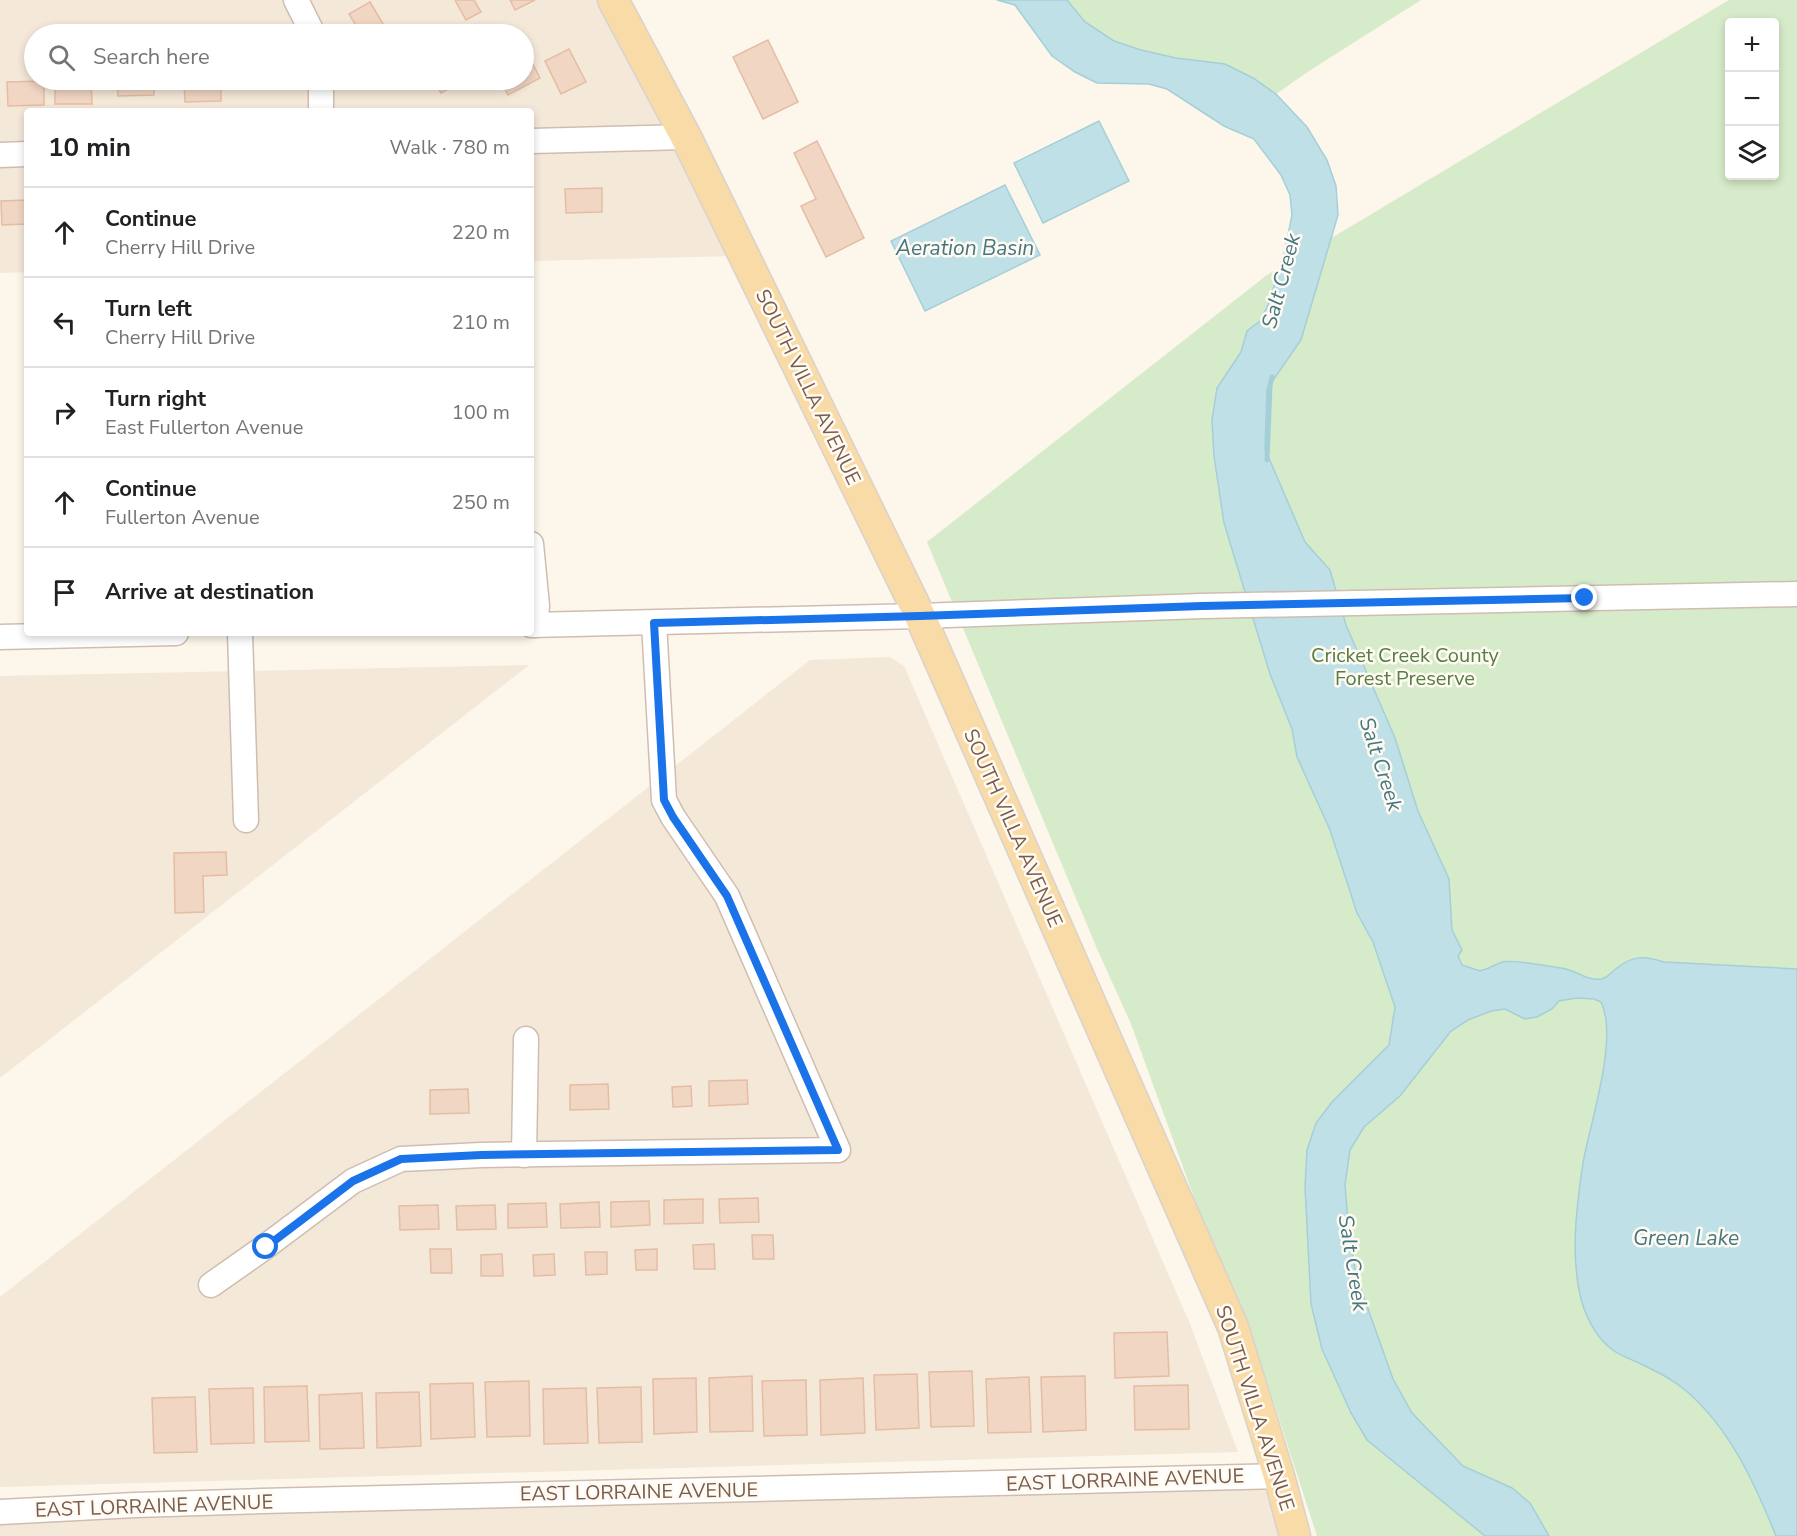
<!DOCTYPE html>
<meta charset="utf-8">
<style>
:root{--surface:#fff;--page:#f6f6f6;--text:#202124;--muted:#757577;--line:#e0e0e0}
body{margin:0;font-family:"Nunito Sans",sans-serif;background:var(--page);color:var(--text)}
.controls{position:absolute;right:18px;top:18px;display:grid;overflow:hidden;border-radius:6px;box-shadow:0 3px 9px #0003}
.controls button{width:54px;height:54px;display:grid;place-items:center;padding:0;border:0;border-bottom:2px solid var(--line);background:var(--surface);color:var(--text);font:30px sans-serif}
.stop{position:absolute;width:18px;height:18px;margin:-14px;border:4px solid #1a73e8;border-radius:50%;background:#fff}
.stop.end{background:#1a73e8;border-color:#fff;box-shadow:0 2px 6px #0008}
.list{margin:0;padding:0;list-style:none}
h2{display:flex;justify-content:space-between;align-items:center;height:78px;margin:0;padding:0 24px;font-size:26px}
h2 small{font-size:20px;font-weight:400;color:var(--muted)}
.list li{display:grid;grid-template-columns:39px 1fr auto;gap:18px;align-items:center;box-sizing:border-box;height:90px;padding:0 24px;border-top:2px solid var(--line)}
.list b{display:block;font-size:22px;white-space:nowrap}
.list p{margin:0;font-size:20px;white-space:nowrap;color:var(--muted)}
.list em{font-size:20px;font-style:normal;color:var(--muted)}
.icon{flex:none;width:33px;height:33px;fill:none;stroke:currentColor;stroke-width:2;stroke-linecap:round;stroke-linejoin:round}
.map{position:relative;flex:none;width:1797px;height:1536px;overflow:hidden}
.search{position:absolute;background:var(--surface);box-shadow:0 3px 9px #0003;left:24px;top:24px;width:510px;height:66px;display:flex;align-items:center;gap:15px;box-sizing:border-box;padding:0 21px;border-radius:33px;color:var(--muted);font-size:22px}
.panel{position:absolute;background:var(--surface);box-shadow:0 3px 9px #0003;left:24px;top:108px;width:510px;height:528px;border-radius:6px}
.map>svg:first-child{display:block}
.residential{fill:#f4e8d9;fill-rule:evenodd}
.green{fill:#d6ebc9;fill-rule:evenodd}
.water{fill:#bfe0e6;stroke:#a5cfd8;stroke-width:1.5}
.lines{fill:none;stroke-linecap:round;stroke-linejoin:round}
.stream{stroke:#a5cfd8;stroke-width:5}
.building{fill:#f1d6c3;stroke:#e4bda4;stroke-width:1.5}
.minor-casing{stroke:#cfbeb0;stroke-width:27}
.major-casing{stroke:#d9d2cd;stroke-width:33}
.minor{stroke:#fff;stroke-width:24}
.major{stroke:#f8dba6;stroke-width:30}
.route{stroke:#1a73e8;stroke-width:8}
.labels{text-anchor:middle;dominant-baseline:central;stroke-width:5;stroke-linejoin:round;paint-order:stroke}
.street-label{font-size:20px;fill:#785d4e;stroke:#fffaf2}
.park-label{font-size:20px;fill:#557d45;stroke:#fffaf2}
.water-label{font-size:21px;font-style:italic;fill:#447783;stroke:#fffaf2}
</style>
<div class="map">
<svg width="1797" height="1536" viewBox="0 0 1797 1536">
<rect width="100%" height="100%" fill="#fcf6eb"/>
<g class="residential">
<path d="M 0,0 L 599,0 L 734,256 L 531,261 L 531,111 L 27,111 L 27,272 L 0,273 ZM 34,34 L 524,34 L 524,80 L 34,80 Z"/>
<polygon points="890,657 904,666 1190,1324 1238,1452 0,1487 0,1297 810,660"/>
<polygon points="529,665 0,1078 0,676"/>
<polygon points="1274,1481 1288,1536 0,1536 0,1519"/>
</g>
<g class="green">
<polygon points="1067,0 1421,0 1309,71 1276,94 1253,78 1225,64 1176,58 1141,50 1114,41 1085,22"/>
<path d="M 1729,0 L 1797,0 L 1797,1536 L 1317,1536 L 1272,1397 L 1207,1233 L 1131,1024 L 1098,951 L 927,542 L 1267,275 L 1350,227 ZM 1730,22 L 1774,22 L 1774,176 L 1730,176 Z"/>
</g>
<g class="water">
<path d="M 997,0 L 1067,0 L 1085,22 L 1114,41 L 1141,50 L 1176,58 L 1225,64 L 1253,78 L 1276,94 L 1307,127 L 1327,160 L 1336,186 L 1338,215 L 1301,340 L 1267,389 L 1265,449 L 1305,542 L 1330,570 L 1346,625 L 1395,738 L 1418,811 L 1449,879 L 1452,930 L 1462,950 L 1458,956 L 1462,965 L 1480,971 C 1488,969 1495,965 1502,962 C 1512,959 1554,967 1566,969 C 1577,972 1589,981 1602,979 C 1608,977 1612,972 1617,968 C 1633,955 1645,956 1664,962 L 1797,969 L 1797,1536 L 1776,1536 C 1756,1487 1734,1437 1696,1400 C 1681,1384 1662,1374 1643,1365 C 1634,1360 1623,1357 1614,1351 C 1595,1338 1583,1312 1579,1290 C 1571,1248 1577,1204 1583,1163 C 1590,1123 1619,1038 1601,1002 L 1594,999 L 1577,998 L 1559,1001 L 1552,1009 L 1537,1017 L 1525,1019 L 1505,1009 L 1491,1011 L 1468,1020 L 1451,1031 L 1400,1096 L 1364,1127 L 1350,1150 L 1345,1185 L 1349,1234 L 1356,1275 L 1393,1379 L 1412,1413 L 1463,1466 L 1512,1488 L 1530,1503 L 1549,1536 L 1485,1536 L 1367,1440 L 1351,1413 L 1322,1349 L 1311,1304 L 1305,1187 L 1307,1150 L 1316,1123 L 1332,1102 L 1389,1045 L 1395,1007 L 1373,942 L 1357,913 L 1330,830 L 1297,757 L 1292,729 L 1270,674 L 1224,523 L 1214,456 L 1212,420 L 1217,388 L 1241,352 L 1247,331 L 1260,321 L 1268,305 L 1284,255 L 1292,215 L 1290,195 L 1281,175 L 1254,139 L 1224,126 L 1167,89 L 1149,84 L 1097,83 L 1075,72 L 1052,56 L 1015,5 Z"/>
<polygon points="1099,121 1129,181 1043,223 1014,163"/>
<polygon points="1005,185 1040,255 925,311 891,241"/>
</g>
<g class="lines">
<polyline class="stream" points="1267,460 1270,386 1272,377"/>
</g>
<g class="building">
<polygon points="455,0 474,0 481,12 466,20"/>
<polygon points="510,0 535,0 515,10"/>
<polygon points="370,2 389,34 361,34 349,14"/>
<polygon points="768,40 798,102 763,119 733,57"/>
<polygon points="569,49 586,82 561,94 545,61"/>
<polygon points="528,55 540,78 508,95 500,80 524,80 524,58"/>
<polygon points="55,80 91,80 92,104 55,104"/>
<polygon points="117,80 154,80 154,95 118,96"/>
<polygon points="184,80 221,80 221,101 185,102"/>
<polygon points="433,80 465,80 441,93"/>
<polygon points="44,81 44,105 8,106 7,82"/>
<polygon points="817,141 864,238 826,257 801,206 816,199 794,153"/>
<polygon points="602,188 602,212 566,213 565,189"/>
<polygon points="27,200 27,224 2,225 1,201"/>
<polygon points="226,852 227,875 203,876 204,912 175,913 174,853"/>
<polygon points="747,1080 748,1104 709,1106 709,1081"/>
<polygon points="608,1084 609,1109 570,1110 570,1085"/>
<polygon points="691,1086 692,1106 673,1107 672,1087"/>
<polygon points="468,1089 469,1113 430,1114 430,1090"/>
<polygon points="758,1198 759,1222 720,1223 719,1199"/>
<polygon points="703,1199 703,1223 664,1224 664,1200"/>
<polygon points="649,1201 650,1225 611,1227 611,1202"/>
<polygon points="599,1202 600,1227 561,1228 560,1204"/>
<polygon points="546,1203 547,1227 508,1228 508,1204"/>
<polygon points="438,1205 439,1229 400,1230 399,1206"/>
<polygon points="495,1205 496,1229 457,1230 456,1206"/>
<polygon points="752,1235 773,1235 774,1259 753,1259"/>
<polygon points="714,1244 715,1269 694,1269 693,1245"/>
<polygon points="430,1249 451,1249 452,1273 431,1273"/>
<polygon points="657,1249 657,1270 636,1270 635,1250"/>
<polygon points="585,1252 607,1252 607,1274 586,1275"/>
<polygon points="502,1254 503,1276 481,1276 481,1255"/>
<polygon points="554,1254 555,1275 534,1276 533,1255"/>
<polygon points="1167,1332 1169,1376 1115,1378 1114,1333"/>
<polygon points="972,1371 974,1426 931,1427 929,1372"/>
<polygon points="917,1374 919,1428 876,1430 874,1375"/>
<polygon points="752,1376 753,1431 710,1432 709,1378"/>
<polygon points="1085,1376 1086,1430 1043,1432 1041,1377"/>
<polygon points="1029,1377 1031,1432 988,1433 986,1379"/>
<polygon points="696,1378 697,1432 654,1434 653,1379"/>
<polygon points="863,1378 865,1433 821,1435 820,1380"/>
<polygon points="806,1380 807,1435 764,1436 762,1381"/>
<polygon points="529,1381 530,1436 487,1437 485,1382"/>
<polygon points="473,1383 475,1437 431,1439 430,1384"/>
<polygon points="1188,1385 1189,1429 1135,1430 1134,1386"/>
<polygon points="307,1386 309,1441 265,1442 264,1387"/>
<polygon points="641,1387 642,1442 599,1443 597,1388"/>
<polygon points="253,1388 254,1443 211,1444 209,1389"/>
<polygon points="586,1388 588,1443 544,1444 543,1389"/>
<polygon points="419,1392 421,1446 377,1448 376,1393"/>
<polygon points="362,1393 364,1448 320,1449 319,1395"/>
<polygon points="195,1397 197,1452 154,1453 152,1398"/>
</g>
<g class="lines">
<g class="minor-casing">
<g id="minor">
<polyline points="296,0 313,34"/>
<polyline points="321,80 321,111"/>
<polyline points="531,141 686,137"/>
<polyline points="0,155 27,154"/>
<polyline points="531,544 537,606 535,625"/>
<polyline points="531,625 920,616 1202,606 1797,594"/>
<polyline points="240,633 246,820"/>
<polyline points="0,637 176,633"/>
<polyline points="524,1155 526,1039"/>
<polyline points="211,1285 265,1247 353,1181 401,1159 481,1155 838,1150 727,896 673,817 664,800 654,623"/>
<polyline points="0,1512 135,1505 261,1501 1279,1476"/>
</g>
</g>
<g class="major-casing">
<polyline id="major" points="613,0 686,137 920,616 1233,1327 1279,1476 1295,1536"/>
</g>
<use href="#minor" class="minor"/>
<use href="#major" class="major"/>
</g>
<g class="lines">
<polyline class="route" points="266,1247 353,1181 401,1159 481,1155 838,1150 727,896 673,817 664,800 654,623 920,616 1202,606 1585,598"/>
</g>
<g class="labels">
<g class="street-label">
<text transform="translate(808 387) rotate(64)">SOUTH VILLA AVENUE</text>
<text transform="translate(1013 828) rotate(66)">SOUTH VILLA AVENUE</text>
<text transform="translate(1255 1408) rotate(72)">SOUTH VILLA AVENUE</text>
<text transform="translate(1125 1480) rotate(-2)">EAST LORRAINE AVENUE</text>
<text transform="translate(639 1492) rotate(-1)">EAST LORRAINE AVENUE</text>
<text transform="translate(154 1506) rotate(-2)">EAST LORRAINE AVENUE</text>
</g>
<g class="park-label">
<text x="1405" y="655">Cricket Creek County<tspan x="1405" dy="23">Forest Preserve</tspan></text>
</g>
<g class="water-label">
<text x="965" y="248">Aeration Basin</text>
<text transform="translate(1281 281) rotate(-75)">Salt Creek</text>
<text transform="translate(1381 764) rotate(72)">Salt Creek</text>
<text x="1686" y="1238">Green Lake</text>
<text transform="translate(1353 1263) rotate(81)">Salt Creek</text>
</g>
</g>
</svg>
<div class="controls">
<button>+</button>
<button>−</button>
<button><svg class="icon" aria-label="layers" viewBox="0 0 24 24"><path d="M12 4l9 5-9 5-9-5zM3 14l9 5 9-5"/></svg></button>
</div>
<div class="stop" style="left:266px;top:1247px"></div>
<div class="stop end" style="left:1585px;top:598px"></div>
<div class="search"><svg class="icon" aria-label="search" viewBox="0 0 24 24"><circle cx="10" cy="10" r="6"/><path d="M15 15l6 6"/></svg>Search here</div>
<section class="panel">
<h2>10 min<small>Walk · 780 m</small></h2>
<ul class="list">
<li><svg class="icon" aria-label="ahead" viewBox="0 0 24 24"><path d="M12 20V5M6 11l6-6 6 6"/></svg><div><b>Continue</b><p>Cherry Hill Drive</p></div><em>220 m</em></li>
<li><svg class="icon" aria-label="left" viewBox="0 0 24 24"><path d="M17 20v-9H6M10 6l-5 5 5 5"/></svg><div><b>Turn left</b><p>Cherry Hill Drive</p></div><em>210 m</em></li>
<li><svg class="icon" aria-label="right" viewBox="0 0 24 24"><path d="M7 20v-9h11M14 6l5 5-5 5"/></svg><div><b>Turn right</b><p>East Fullerton Avenue</p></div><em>100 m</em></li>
<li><svg class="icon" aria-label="ahead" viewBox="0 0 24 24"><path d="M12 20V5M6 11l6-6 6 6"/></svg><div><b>Continue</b><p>Fullerton Avenue</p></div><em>250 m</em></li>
<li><svg class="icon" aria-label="arrive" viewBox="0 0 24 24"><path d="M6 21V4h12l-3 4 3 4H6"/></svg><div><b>Arrive at destination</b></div></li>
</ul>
</section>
</div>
